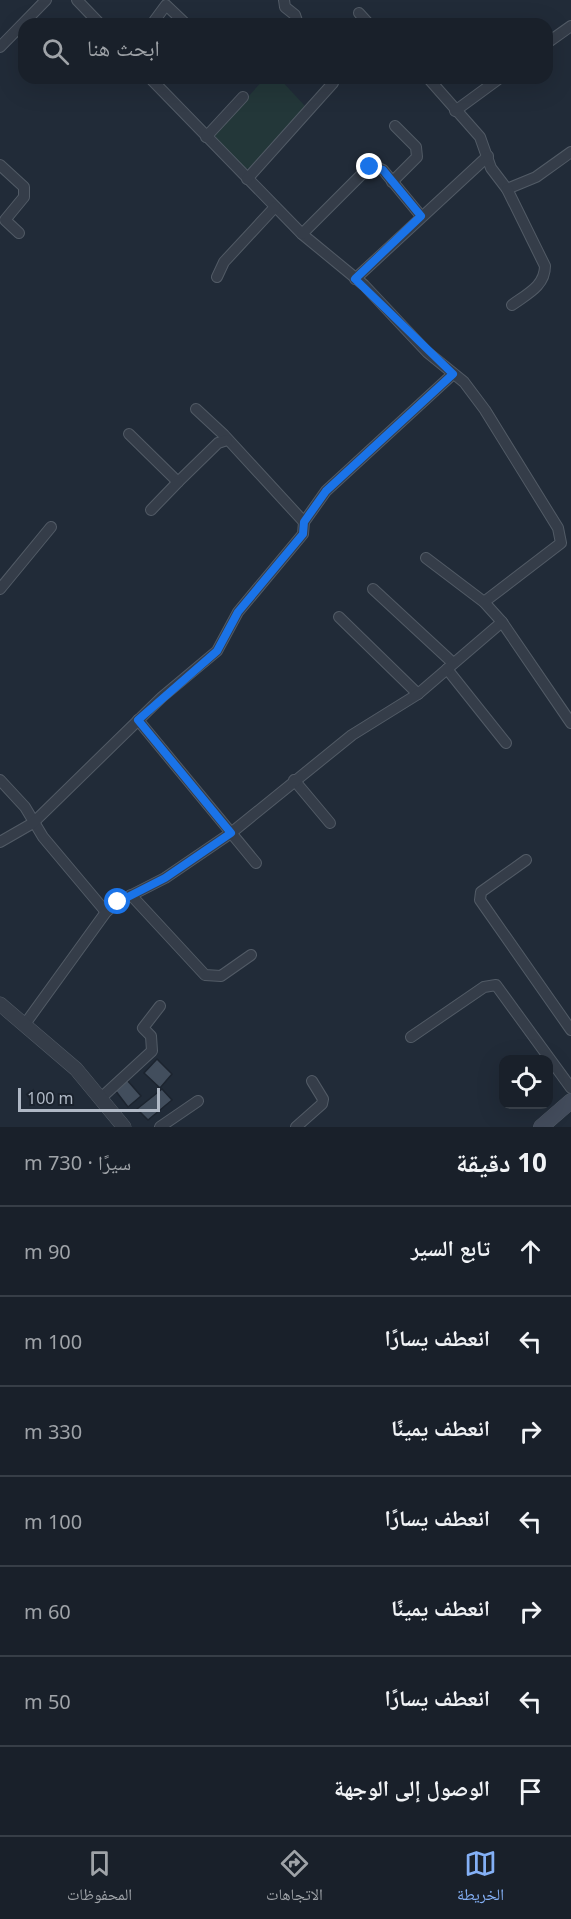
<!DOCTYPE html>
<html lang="ar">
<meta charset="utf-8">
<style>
:root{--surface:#19202a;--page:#262d36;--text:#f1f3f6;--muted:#9fa3a8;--line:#373e47;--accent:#84b0f6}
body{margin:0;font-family:"Noto Sans","Noto Naskh Arabic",sans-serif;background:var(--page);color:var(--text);direction:rtl}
.controls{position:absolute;right:18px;bottom:18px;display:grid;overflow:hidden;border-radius:12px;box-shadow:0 6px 24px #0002}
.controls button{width:54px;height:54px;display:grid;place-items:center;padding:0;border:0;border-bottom:2px solid var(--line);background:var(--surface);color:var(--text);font:30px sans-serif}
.scale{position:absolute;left:18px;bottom:15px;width:142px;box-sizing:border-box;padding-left:6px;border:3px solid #afb8c5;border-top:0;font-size:16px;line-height:21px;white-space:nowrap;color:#afb8c5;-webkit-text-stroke:4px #1a222d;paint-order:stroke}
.stop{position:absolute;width:18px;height:18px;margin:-14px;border:4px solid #1a73e8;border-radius:50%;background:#fff}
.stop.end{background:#1a73e8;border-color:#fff;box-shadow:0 2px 6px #0008}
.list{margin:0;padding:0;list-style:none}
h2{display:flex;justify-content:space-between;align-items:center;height:78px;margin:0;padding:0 24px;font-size:26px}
h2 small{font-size:20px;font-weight:400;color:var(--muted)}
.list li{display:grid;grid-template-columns:39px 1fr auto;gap:18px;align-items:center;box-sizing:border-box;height:90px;padding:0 24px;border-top:2px solid var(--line)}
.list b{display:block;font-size:22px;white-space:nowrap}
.list em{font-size:20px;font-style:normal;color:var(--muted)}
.icon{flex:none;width:33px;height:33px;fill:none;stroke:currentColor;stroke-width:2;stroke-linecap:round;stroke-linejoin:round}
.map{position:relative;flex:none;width:571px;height:1127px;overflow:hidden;direction:ltr}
.search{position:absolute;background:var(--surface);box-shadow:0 6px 24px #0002;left:18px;right:18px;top:18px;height:66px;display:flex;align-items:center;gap:15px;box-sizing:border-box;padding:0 21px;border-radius:18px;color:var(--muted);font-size:22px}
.sheet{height:708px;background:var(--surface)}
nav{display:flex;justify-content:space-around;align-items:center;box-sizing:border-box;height:84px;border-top:2px solid var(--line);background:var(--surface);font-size:16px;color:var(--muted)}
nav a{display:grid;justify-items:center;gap:3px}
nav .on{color:var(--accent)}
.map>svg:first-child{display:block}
.green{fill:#233739}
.building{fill:#424e5d;stroke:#1c242f;stroke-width:1.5}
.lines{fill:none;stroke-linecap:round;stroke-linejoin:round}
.minor-casing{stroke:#525b66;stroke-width:12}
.tertiary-casing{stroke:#525b66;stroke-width:15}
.secondary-casing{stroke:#525b66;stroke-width:16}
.minor{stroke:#353d49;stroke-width:10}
.tertiary{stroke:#353d49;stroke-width:14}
.secondary{stroke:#434c5c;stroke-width:15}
.route{stroke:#1a73e8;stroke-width:8}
</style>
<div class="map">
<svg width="571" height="1127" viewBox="0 0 571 1127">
<rect width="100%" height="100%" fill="#212b38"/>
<polygon class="green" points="265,78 279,78 305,106 252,168 244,169 216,139 215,133"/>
<g class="building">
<polygon points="157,1059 172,1074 160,1088 144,1073"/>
<polygon points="127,1080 141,1096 128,1107 115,1090"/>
<polygon points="162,1089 172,1100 148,1120 137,1109"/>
</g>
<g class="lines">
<g class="minor-casing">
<g id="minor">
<polyline points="77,0 100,24"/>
<polyline points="284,0 285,7 295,15 298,24"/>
<polyline points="359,13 369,24"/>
<polyline points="152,24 166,5 186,24"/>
<polyline points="547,43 571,26"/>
<polyline points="0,47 46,0"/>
<polyline points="150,78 302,234 364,285 427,352 464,382 485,410 558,528 561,543 484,602"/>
<polyline points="428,78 480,137 491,168 507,189 536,177 571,152"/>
<polyline points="455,111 500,78"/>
<polyline points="206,137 243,97"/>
<polyline points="0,165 24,187 24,197 5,220 19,233"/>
<polyline points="247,179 333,83 328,78"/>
<polyline points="392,182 417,157 416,147 395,126"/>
<path d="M 507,189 L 545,266 C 545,286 527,294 512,305"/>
<polyline points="302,234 366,170 374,166 383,170 421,216"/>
<polyline points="217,277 224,262 275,207"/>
<polyline points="355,279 488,156"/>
<polyline points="196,409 224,435 304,522"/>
<polyline points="129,434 178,482 218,443 227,440"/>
<polyline points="151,510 178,482"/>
<polyline points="426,558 484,602 502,622"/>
<polyline points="0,589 51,527"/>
<polyline points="373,589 453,663"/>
<polyline points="339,617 418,694"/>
<polyline points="447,669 506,743"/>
<polyline points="138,720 256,863"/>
<polyline points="0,780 25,807 43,837 106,912"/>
<polyline points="294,780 330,823"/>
<polyline points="0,842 33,823 162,697 217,651 238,612 303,534 304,522 326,491 453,374"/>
<polyline points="526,860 481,892 480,900 571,1030"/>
<polyline points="131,895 205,975 221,976 251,955"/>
<polyline points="25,1024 106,912 118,902 165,878 231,833 352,735 418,694 502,622 571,723"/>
<polyline points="411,1037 484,987 496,985 571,1088"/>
<polyline points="102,1097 152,1051 151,1036 143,1028 160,1006"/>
<polyline points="160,1127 198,1101"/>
<polyline points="296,1127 322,1104 323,1099 312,1081"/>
</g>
</g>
<g class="tertiary-casing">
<polyline id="tertiary" points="0,1004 76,1069 124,1127"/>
</g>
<g class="secondary-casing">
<polyline id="secondary" points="541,1127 571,1101"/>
</g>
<use href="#minor" class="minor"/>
<use href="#tertiary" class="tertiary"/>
<use href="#secondary" class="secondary"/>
</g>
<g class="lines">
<polyline class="route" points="118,902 165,878 231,833 138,720 217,651 238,612 303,534 304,522 326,491 453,374 355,279 421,216 383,170 370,167"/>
</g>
</svg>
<div class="controls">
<button><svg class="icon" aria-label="locate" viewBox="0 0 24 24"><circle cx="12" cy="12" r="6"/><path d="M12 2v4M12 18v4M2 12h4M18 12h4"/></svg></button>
</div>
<div class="scale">100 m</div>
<div class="stop" style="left:118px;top:902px"></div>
<div class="stop end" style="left:370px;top:167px"></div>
<div class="search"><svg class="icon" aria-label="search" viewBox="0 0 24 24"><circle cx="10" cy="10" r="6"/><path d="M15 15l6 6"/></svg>ابحث هنا</div>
</div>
<section class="sheet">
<h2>10 دقيقة<small>سيرًا · 730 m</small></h2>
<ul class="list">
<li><svg class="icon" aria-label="ahead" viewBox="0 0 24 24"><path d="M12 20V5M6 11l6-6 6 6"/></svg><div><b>تابع السير</b></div><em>90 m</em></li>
<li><svg class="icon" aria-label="left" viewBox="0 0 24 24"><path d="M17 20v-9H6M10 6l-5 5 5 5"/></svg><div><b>انعطف يسارًا</b></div><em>100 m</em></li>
<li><svg class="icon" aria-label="right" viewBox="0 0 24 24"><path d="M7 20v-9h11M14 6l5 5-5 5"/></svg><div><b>انعطف يمينًا</b></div><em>330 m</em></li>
<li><svg class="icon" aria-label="left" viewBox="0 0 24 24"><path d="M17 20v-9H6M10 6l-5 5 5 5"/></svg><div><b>انعطف يسارًا</b></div><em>100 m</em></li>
<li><svg class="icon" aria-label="right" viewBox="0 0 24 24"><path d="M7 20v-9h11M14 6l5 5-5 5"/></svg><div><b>انعطف يمينًا</b></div><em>60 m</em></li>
<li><svg class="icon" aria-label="left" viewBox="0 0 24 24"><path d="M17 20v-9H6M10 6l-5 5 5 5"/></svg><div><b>انعطف يسارًا</b></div><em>50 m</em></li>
<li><svg class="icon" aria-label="arrive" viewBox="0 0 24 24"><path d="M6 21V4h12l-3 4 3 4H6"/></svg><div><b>الوصول إلى الوجهة</b></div></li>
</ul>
</section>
<nav>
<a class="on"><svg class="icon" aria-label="map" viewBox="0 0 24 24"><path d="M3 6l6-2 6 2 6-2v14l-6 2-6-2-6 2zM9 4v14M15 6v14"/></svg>الخريطة</a>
<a><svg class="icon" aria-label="directions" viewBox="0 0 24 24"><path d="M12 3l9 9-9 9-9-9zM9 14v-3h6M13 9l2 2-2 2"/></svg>الاتجاهات</a>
<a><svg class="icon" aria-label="saved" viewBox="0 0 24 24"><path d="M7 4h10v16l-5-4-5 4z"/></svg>المحفوظات</a>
</nav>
